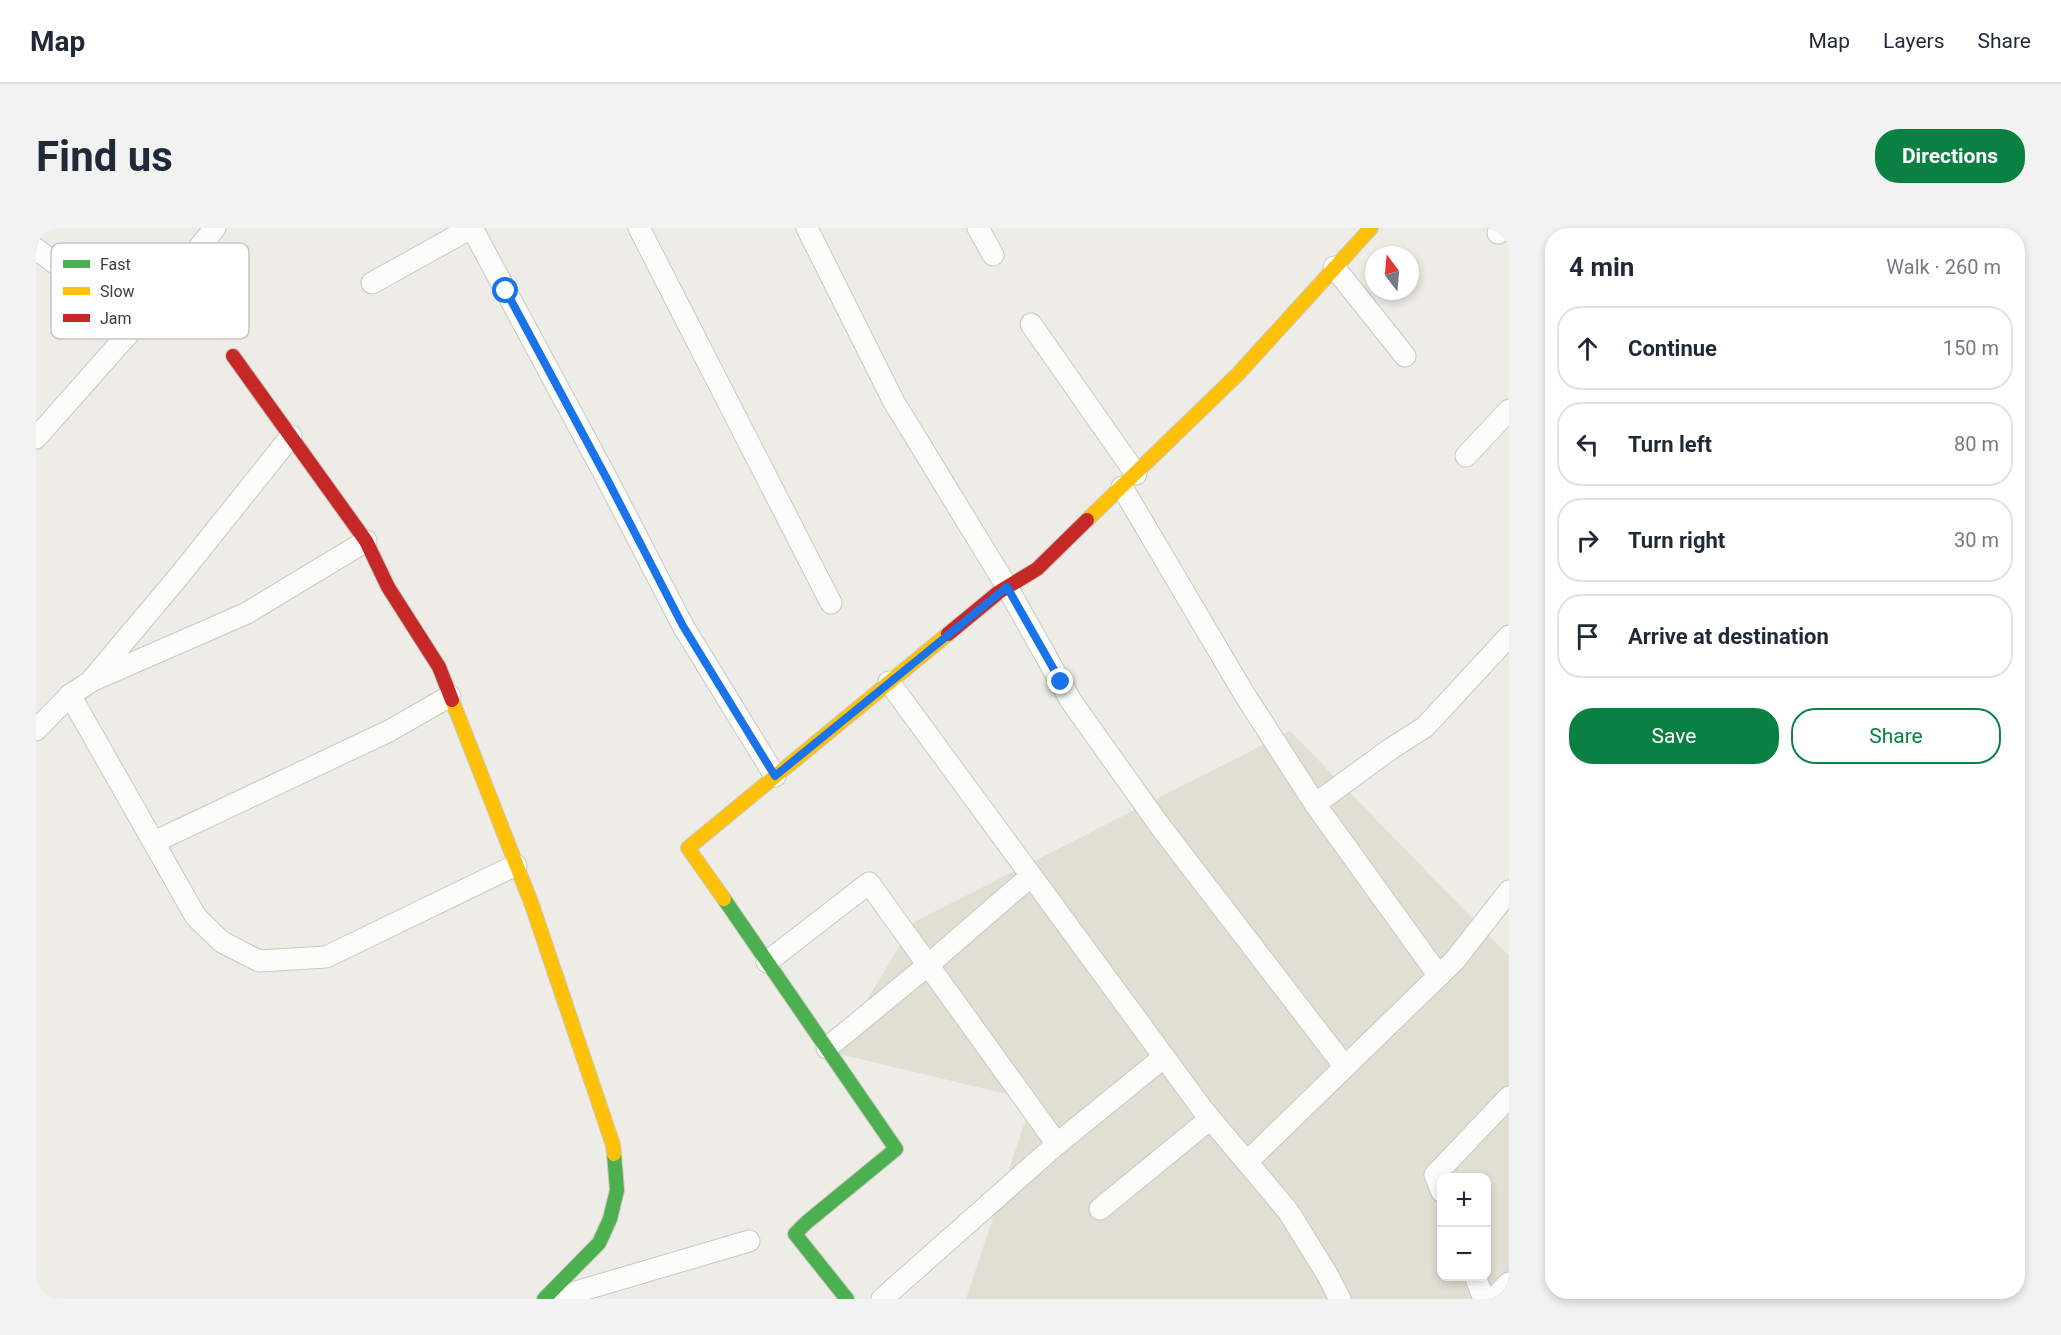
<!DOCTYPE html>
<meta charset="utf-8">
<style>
:root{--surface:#fff;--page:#f2f2f3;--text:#1f2937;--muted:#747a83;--line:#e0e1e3;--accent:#0b8043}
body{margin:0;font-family:Roboto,sans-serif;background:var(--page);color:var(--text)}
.controls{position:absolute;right:18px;bottom:18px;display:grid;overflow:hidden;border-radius:12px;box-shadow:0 3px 9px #0003}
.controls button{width:54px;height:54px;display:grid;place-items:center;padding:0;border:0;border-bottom:2px solid var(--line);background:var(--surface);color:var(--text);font:30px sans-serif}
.compass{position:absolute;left:1329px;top:18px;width:54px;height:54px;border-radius:50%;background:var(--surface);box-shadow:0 3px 9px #0003;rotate:344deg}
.stop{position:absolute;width:18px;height:18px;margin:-14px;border:4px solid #1a73e8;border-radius:50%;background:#fff}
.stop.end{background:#1a73e8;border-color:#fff;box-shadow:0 2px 6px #0008}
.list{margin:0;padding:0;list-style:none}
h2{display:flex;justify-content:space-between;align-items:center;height:78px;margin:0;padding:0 24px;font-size:26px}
h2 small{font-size:20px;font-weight:400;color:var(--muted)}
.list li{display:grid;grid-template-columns:39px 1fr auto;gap:18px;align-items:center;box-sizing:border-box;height:84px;margin:0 12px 12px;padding:0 12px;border:2px solid var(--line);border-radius:24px}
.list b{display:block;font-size:22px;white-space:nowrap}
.list em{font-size:20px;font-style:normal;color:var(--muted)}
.actions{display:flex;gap:12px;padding:18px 24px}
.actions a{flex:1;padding:14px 0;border:2px solid var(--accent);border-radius:24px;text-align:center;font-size:21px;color:var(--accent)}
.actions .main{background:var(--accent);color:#fff}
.icon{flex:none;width:33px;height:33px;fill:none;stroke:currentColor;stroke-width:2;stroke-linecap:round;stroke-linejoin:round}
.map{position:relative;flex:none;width:1473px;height:1071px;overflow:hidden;border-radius:24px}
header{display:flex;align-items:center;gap:36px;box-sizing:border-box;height:84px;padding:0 30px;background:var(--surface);border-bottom:2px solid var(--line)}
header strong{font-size:28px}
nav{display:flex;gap:33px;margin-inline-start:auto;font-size:21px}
.intro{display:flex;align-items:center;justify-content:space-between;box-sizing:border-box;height:144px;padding:0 36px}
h1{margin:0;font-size:42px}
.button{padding:15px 27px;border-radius:24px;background:var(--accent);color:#fff;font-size:21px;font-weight:700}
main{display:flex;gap:36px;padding:0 36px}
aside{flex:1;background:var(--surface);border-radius:24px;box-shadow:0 3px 9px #0003}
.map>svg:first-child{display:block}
.residential{fill:#e1ded4;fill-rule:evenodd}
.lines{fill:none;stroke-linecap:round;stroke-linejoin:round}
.street-casing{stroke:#c9c8c3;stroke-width:23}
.fast-casing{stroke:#cbc9be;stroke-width:16}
.slow-casing{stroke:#cbc9be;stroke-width:16}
.jam-casing{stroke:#cbc9be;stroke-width:16}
.street{stroke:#fcfcfb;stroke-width:21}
.fast{stroke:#4caf50;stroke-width:14}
.slow{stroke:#ffc107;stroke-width:14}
.jam{stroke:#c62828;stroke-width:14}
.route{stroke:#1a73e8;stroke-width:8}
.key{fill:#fff;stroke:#c6c5c2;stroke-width:1.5}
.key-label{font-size:16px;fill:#413d34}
</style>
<header>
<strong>Map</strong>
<nav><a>Map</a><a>Layers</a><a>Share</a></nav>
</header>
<div class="intro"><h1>Find us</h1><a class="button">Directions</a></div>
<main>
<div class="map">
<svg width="1473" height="1071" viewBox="0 0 1473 1071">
<rect width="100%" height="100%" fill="#edece7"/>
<path class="residential" d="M 1254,503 L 1473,728 L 1473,1071 L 930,1071 L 996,872 L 799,825 L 878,694 ZM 1406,950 L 1450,950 L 1450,1048 L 1406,1048 Z"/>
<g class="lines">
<g class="street-casing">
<g id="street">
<polyline points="436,0 571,251 647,398 739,548"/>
<polyline points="603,0 795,375"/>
<polyline points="771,0 858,174 971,359 1035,473 1124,598 1309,839"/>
<polyline points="942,0 957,27"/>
<polyline points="1462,5 1467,0"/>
<polyline points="0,21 101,96"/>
<polyline points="1298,39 1369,128"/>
<polyline points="336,55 435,0"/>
<polyline points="995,96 1100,246"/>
<polyline points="0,210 101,96 179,0"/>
<polyline points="1430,228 1473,182"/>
<polyline points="1086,259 1207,464 1279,576 1403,748"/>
<polyline points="60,451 211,385 330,313"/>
<polyline points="853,454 1167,882 1252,983 1291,1046 1304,1071"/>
<polyline points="34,467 160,689 186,714 223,733 290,729 480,637"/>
<polyline points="0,502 34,467 54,454 144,347 255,208"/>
<polyline points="1279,576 1356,520 1389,499 1473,408"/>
<polyline points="118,614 353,503 414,468"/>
<polyline points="731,734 833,655 1021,916"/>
<polyline points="791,820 892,737 995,648"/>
<polyline points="1211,934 1419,732 1473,663"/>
<polyline points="1406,964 1399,947 1473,869"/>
<polyline points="1064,981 1174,891"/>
<polyline points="1439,1048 1448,1071"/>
<polyline points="516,1071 713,1013"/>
<polyline points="846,1071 1021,916 1128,829"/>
<polyline points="1457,1071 1473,1055"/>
</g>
</g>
<g class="fast-casing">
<g id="fast">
<polyline points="688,671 860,921 771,994 759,1006 811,1071"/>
<polyline points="508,1071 563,1015 574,991 581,962 578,926"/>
</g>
</g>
<g class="slow-casing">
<g id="slow">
<polyline points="1051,292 1202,146 1335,0"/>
<polyline points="416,472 496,677 577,917 578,926"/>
<polyline points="688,671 652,620 912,406"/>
</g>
</g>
<g class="jam-casing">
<g id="jam">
<polyline points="197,128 330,313 352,359 403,439 416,472"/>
<polyline points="912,406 963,364 1001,341 1051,292"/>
</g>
</g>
<use href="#street" class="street"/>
<use href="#fast" class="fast"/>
<use href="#slow" class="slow"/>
<use href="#jam" class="jam"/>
</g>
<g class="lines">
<polyline class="route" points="470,63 571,251 647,398 739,548 971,359 1025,454"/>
</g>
<rect x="15" y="15" width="198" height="96" rx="9" class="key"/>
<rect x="27" y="32" width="27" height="8" fill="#4caf50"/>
<rect x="27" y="59" width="27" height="8" fill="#ffc107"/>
<rect x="27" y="86" width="27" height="8" fill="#c62828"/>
<g class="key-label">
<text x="64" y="42">Fast</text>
<text x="64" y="69">Slow</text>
<text x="64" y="96">Jam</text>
</g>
</svg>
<div class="controls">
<button>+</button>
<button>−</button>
</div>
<svg class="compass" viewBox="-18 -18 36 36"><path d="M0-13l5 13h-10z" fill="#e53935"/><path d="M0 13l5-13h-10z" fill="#747a83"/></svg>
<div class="stop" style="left:470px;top:63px"></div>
<div class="stop end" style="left:1025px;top:454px"></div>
</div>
<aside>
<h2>4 min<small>Walk · 260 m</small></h2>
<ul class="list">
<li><svg class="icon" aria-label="ahead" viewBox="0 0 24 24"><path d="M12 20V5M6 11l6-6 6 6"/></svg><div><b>Continue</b></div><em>150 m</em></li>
<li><svg class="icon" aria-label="left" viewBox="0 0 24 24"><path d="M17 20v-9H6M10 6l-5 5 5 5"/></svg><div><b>Turn left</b></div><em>80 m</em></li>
<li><svg class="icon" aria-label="right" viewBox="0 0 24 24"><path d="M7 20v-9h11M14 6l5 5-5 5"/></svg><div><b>Turn right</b></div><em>30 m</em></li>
<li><svg class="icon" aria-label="arrive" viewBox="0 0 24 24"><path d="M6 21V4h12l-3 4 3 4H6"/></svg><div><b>Arrive at destination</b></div></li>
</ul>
<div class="actions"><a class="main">Save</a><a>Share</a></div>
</aside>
</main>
